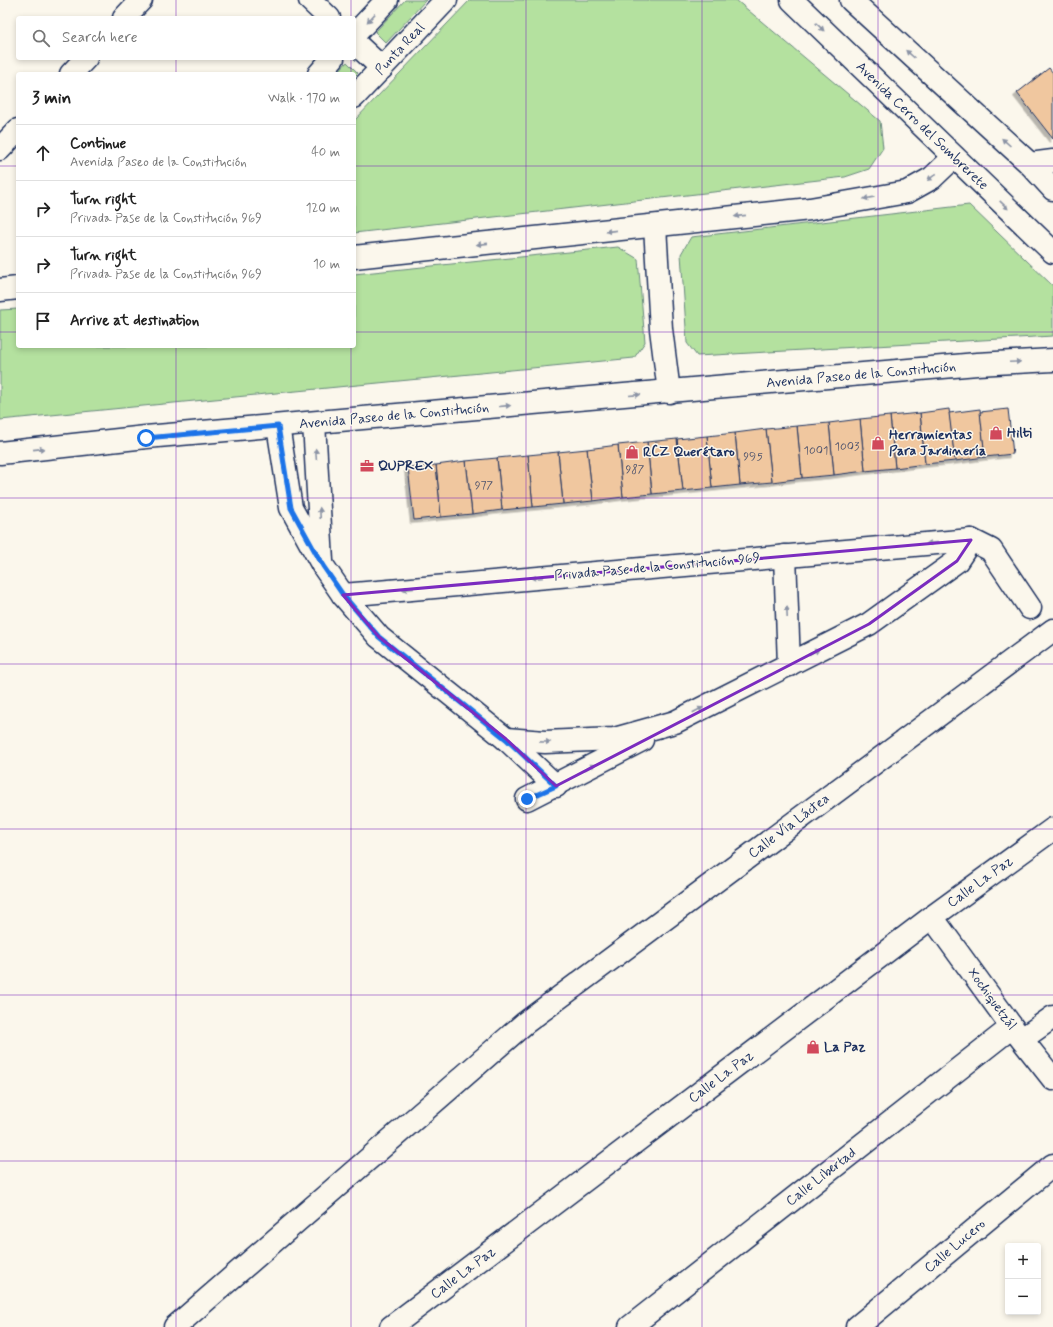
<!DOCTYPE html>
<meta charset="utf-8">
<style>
:root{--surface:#fff;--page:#f6f6f6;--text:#222;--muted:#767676;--line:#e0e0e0}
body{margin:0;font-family:Mynerve,sans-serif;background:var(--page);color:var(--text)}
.controls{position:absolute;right:12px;bottom:12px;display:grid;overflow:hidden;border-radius:4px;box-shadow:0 2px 6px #0003}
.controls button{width:36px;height:36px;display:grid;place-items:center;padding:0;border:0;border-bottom:1px solid var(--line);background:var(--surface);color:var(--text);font:20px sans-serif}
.stop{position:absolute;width:12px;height:12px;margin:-9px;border:3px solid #1a73e8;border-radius:50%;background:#fff}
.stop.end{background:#1a73e8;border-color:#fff;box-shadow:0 1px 4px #0008}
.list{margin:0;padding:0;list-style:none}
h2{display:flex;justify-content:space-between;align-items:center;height:52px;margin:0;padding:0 16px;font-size:17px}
h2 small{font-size:13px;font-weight:400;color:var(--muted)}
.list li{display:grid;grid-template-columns:26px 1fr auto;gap:12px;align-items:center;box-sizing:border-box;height:56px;padding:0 16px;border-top:1px solid var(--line)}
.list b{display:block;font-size:15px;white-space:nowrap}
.list p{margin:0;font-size:13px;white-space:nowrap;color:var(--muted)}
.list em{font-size:13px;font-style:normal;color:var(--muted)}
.icon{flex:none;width:22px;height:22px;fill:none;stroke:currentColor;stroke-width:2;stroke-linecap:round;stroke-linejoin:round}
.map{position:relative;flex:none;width:1053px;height:1327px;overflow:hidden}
.search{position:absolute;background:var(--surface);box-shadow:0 2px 6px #0003;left:16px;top:16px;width:340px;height:44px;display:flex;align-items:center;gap:10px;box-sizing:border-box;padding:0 14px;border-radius:4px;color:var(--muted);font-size:15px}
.panel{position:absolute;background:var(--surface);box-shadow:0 2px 6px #0003;left:16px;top:72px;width:340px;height:276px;border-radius:4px}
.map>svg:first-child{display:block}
.green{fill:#b4e19f;stroke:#68887e}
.building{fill:#f0c79f;stroke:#1b2f5e;filter:url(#shadow)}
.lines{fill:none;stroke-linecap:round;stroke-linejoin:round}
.minor-casing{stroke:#1b2f5e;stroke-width:25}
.tertiary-casing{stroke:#1b2f5e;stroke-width:25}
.secondary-casing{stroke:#1b2f5e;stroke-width:25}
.minor{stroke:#fbf7ec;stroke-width:22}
.tertiary{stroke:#fbf7ec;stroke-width:22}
.secondary{stroke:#fbf7ec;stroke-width:22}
.oneway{fill:#8b93a5}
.route{stroke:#1a73e8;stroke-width:5}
.marked{fill:none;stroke:#7b2cbf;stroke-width:3;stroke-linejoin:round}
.grid{fill:none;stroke:#7b2cbf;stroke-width:1;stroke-opacity:0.55}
.labels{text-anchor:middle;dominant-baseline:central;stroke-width:3;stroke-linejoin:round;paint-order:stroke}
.number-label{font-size:12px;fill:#50556e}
.street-label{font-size:14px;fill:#1b2f5e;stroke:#fbf7ec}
.poi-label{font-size:14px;font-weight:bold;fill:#1b2f5e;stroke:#fbf7ec;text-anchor:start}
</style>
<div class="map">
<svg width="1053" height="1327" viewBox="0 0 1053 1327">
<defs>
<filter id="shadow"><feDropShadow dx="-3.5" dy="3.5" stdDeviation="0" flood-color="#0004"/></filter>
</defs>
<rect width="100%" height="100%" fill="#fbf7ec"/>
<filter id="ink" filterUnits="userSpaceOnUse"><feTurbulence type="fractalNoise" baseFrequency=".025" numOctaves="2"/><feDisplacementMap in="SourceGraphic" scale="8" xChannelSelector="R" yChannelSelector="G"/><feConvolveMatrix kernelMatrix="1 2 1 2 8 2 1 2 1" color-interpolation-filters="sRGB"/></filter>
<g filter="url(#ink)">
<g class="green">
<polygon points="405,0 426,0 386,43 375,32"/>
<polygon points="470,0 736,0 880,121 883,148 869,169 845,177 354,233 354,121"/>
<polygon points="347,62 358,73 354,77 354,74 336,74"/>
<polygon points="969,205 1053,286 1053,336 697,356 687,343 681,254 691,237"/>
<polygon points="618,247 638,259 645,342 634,358 0,420 0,310 18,309 18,346 354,346 354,274"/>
</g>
<g class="building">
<polygon points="1049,68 1053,73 1053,139 1017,93"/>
<polygon points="949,409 955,461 925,464 920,413"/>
<polygon points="980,409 985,457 955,461 949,413"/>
<polygon points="1008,409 1013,454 985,457 980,412"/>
<polygon points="920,413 925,464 895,468 890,416"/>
<polygon points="890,416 895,468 865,471 860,419"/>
<polygon points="860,419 865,471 834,475 829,423"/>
<polygon points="829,423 834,475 802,478 797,426"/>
<polygon points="797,426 802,478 772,482 766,429"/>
<polygon points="766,429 772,482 740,485 735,433"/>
<polygon points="735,433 740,485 712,488 707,436"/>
<polygon points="707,436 712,488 683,491 677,439"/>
<polygon points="677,439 683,491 652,494 647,442"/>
<polygon points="647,442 652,494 623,497 618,445"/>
<polygon points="618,445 623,497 593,501 587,449"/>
<polygon points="587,449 593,501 563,504 558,452"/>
<polygon points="558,452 563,504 533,507 528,455"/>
<polygon points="528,455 533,507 502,510 497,458"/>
<polygon points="497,458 502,510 472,514 466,461"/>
<polygon points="466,461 472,514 441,517 436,465"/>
<polygon points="436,465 441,517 414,520 408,467"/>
</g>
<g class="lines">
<g class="minor-casing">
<g id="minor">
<polyline points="310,0 329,18"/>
<polyline points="124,18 141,0"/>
<polyline points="354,35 387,0"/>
<polyline points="354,42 382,68"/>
<polyline points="71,74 86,58"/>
<polyline points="319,74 333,58"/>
<polyline points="354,97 446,0"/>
<polyline points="0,149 18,130"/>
<polyline points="655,226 661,329 669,392"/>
<polyline points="354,257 810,209 907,192 932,178 954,157"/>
<polyline points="0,290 18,288"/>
<polyline points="314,423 322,561"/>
<polyline points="278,426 291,508 323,566 343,595 379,637 506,739 556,786"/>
<polyline points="0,453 146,437 977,364 1053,360"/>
<polyline points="785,556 789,665"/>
<polyline points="343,595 971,540 991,550 1030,608"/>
<polyline points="506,739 545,742 614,739 675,722 869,624 957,561 971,540"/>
<polyline points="527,799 642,740"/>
<polyline points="932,917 1012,1027 1053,1079"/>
<polyline points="1022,1039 1053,1017"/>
<polyline points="175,1327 525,1023 1053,630"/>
<polyline points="391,1327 932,917 1053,829"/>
<polyline points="630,1327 1012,1027"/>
<polyline points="857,1327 1053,1165"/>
</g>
</g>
<g class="tertiary-casing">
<polyline id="tertiary" points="1030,164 1053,161"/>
</g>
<g class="secondary-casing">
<g id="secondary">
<polyline points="792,0 1053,252"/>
<polyline points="851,0 1030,164 1053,189"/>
</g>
</g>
<use href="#minor" class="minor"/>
<use href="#tertiary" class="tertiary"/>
<use href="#secondary" class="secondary"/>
</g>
<defs><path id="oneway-solid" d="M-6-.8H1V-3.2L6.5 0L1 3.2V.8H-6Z"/></defs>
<g class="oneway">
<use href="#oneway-solid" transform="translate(371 18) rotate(133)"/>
<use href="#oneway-solid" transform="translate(820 27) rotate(44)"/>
<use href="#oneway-solid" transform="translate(910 54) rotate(-138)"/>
<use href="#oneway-solid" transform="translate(1006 142) rotate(-138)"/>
<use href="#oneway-solid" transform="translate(932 177) rotate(142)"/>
<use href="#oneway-solid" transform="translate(869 198) rotate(170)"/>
<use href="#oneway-solid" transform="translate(1004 205) rotate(44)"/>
<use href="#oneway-solid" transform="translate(740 216) rotate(174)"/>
<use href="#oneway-solid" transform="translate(611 231) rotate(174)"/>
<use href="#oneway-solid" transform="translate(482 244) rotate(174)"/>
<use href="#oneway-solid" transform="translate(1015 362) rotate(-3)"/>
<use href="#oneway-solid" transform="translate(635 395) rotate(-5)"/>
<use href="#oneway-solid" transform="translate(505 406) rotate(-5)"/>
<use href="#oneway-solid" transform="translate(39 449) rotate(-6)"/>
<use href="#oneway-solid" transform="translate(316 454) rotate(-94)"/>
<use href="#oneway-solid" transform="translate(320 513) rotate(-93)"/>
<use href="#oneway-solid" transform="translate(932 543) rotate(175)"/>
<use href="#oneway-solid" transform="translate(537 578) rotate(175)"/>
<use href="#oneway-solid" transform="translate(408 589) rotate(175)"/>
<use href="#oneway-solid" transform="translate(787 612) rotate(-92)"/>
<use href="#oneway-solid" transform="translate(814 652) rotate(-27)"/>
<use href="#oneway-solid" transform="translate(698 710) rotate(-27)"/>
<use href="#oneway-solid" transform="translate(545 742) rotate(1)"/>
<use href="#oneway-solid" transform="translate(590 767) rotate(-28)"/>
</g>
</g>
<g class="lines" filter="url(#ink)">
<polyline class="route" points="146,438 278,426 291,508 323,566 343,595 379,637 506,739 556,786 527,799"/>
</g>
<path class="marked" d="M 971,540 L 957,561 L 869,624 L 556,786 L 506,739 L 379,637 L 343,595 Z"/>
<path class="grid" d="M 176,0 L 176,18M 351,0 L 351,18M 526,0 L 526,1327M 702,0 L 702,1327M 878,0 L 878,1327M 176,58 L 176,74M 351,58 L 351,74M 0,166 L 18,166M 354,166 L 1053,166M 0,332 L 18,332M 354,332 L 1053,332M 176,346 L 176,1327M 351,346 L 351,1327M 0,498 L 1053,498M 0,664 L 1053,664M 0,829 L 1053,829M 0,995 L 1053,995M 0,1161 L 1053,1161"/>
<defs>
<g id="shop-bare" transform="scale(1.08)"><path d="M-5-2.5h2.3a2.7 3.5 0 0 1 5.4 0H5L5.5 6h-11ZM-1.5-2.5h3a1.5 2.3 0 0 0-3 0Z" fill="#d1495b" stroke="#fbf7ec" stroke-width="2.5" paint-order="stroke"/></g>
<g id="office-bare" transform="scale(1.08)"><path d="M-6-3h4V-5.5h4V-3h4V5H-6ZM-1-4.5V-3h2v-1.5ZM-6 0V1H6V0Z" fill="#d1495b" stroke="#fbf7ec" stroke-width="2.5" paint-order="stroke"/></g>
</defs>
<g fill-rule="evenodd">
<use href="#shop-bare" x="996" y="433"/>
<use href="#shop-bare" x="878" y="443"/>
<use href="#shop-bare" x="632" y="452"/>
<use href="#office-bare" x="367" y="466"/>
<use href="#shop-bare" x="813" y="1047"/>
</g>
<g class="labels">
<g class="number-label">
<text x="847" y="447">1003</text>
<text x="816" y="451">1001</text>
<text x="753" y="457">995</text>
<text x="635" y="470">987</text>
<text x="484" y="486">977</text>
</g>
<g class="street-label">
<text transform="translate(400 49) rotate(-47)">Punta Real</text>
<text transform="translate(922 126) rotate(44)">Avenida Cerro del Sombrerete</text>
<text transform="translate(861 375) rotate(-5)">Avenida Paseo de la Constitución</text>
<text transform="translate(394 416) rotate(-5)">Avenida Paseo de la Constitución</text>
<text transform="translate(657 567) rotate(-5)">Privada Pase de la Constitución 969</text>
<text transform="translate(789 826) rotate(-37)">Calle Vía Láctea</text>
<text transform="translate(980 882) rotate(-36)">Calle La Paz</text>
<text transform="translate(992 999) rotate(54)">Xochiquetzál</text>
<text transform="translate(721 1077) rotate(-37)">Calle La Paz</text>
<text transform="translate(821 1177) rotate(-38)">Calle Libertad</text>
<text transform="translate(955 1246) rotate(-40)">Calle Lucero</text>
<text transform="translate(463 1273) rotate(-37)">Calle La Paz</text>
</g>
<g class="poi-label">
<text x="1007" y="433">Hilti</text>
<text x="889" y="435">Herramientas<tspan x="889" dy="16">Para Jardinería</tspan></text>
<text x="643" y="452">RCZ Querétaro</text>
<text x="378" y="466">QUPREX</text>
<text x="824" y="1047">La Paz</text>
</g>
</g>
</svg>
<div class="controls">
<button>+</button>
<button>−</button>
</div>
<div class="stop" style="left:146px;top:438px"></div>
<div class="stop end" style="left:527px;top:799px"></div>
<div class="search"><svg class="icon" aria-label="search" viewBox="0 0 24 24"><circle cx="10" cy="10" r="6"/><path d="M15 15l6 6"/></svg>Search here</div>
<section class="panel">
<h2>3 min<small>Walk · 170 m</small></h2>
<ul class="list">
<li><svg class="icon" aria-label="ahead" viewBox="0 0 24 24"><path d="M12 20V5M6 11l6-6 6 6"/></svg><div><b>Continue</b><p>Avenida Paseo de la Constitución</p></div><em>40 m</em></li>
<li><svg class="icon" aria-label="right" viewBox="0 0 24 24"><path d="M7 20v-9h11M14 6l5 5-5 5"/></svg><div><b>Turn right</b><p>Privada Pase de la Constitución 969</p></div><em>120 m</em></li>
<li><svg class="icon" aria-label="right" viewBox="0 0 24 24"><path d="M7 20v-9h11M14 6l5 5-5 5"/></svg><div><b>Turn right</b><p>Privada Pase de la Constitución 969</p></div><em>10 m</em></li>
<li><svg class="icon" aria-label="arrive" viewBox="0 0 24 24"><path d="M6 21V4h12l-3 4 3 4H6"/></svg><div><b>Arrive at destination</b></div></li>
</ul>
</section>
</div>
